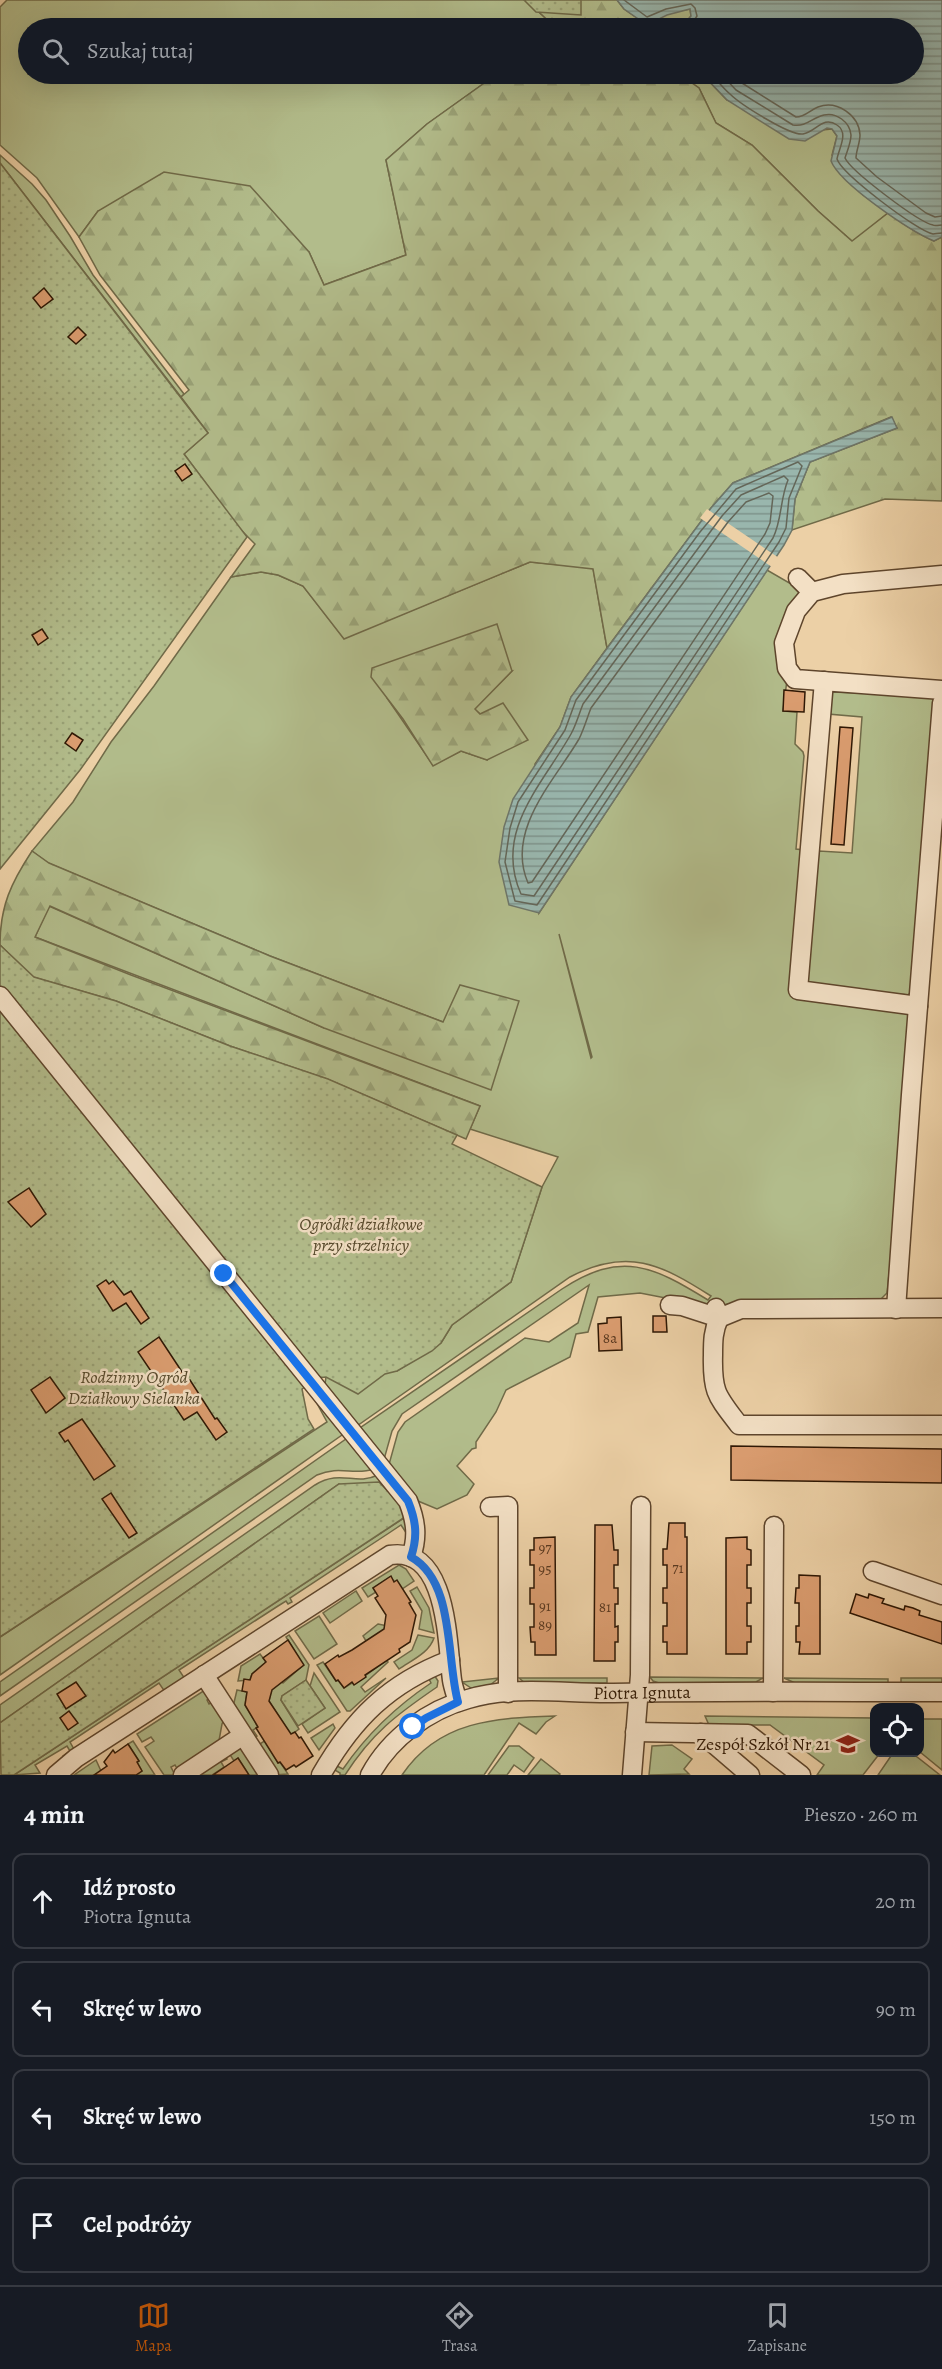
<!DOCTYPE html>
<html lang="pl">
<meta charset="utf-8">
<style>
:root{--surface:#171b24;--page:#20242c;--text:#f1f3f6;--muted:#9ea1a6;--line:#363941;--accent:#b45309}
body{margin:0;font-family:Alegreya,serif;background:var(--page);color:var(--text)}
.controls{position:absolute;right:18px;bottom:18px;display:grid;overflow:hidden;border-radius:12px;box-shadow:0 6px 24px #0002}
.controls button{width:54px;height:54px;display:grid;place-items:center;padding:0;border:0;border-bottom:2px solid var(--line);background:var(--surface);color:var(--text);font:30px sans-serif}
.stop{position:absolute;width:18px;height:18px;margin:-14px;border:4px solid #1a73e8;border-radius:50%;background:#fff}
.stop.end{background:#1a73e8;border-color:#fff;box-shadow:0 2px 6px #0008}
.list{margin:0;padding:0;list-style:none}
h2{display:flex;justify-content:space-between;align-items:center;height:78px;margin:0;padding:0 24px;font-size:26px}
h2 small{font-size:20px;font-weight:400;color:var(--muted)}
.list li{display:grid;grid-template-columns:39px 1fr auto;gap:18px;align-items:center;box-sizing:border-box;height:96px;margin:0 12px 12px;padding:0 12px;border:2px solid var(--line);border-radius:12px}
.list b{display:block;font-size:22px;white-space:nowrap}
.list p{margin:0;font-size:20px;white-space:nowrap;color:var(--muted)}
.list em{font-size:20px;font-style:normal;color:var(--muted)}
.icon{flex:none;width:33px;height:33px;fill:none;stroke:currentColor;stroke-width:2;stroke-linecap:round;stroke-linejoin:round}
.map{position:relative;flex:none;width:942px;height:1775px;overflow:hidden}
.search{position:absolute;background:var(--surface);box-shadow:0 6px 24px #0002;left:18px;right:18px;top:18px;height:66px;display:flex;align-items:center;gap:15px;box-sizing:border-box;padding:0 21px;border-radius:33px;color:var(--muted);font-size:22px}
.sheet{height:510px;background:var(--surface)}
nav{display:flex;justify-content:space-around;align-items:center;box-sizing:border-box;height:84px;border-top:2px solid var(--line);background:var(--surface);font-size:16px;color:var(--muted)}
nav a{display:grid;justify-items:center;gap:3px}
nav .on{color:var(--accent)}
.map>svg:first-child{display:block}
.grass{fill:#b2bc8b;stroke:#706a48;stroke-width:1.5;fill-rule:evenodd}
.forest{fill:url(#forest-firs);stroke:#706a48;stroke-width:1.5}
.park{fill:url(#park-dots);stroke:#706a48;stroke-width:1.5}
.water{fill:url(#water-rules);stroke:#6e7669;stroke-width:1.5}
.pier{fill:#ecd0a6}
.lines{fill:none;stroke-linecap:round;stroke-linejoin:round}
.shore{stroke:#646658;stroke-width:1.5}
.building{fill:#db9d70;stroke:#2e1704;stroke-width:1.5}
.minor-casing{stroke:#5e452c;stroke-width:21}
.minor{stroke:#f3e0c5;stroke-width:18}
.route{stroke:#1a73e8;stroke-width:8}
.labels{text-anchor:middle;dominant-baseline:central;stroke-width:5;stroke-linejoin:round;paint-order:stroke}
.number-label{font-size:15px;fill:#59381f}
.park-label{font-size:18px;font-style:italic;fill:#56492c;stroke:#f3e0c5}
.street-label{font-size:18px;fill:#2e1704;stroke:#f3e0c5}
.poi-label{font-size:18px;fill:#2e1704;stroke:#f3e0c5;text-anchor:end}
</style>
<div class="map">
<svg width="942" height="1775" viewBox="0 0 942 1775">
<defs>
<pattern id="forest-firs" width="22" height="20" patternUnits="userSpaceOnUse" patternTransform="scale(1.5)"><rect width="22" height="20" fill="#b2bc8b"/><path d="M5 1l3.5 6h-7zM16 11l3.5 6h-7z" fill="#99a176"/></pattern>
<pattern id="park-dots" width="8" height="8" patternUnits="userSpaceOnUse" patternTransform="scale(1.5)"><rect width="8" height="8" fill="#b2bc8b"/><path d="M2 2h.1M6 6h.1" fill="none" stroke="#99a176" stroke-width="1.8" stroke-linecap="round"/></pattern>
<pattern id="water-rules" width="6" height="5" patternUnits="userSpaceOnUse" patternTransform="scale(1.5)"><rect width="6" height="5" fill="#99b6ad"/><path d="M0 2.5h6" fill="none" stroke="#7d938b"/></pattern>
</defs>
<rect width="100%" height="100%" fill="#ecd0a6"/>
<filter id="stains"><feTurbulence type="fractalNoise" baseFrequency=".00333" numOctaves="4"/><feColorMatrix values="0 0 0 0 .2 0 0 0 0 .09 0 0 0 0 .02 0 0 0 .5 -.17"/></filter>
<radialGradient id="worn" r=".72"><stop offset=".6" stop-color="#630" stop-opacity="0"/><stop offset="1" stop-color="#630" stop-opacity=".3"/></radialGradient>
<g class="grass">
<polygon points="7,0 526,0 556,28 28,28 28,74 497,74 427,124 386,160 406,255 324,285 309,252 98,211 79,237 37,178 0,145 0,7"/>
<path d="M 690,9 L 691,16 L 681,28 L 645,28 C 653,16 676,11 690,9 Z"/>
<polygon points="679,74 702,74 727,100 822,130 832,129 837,136 832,155 863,195 888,213 853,242 818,211 752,145 716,123 699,88"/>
<polygon points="0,155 32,184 46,200 70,236 93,275 184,394 181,397 0,163"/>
<path d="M 530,562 L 593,568 L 607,648 L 571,697 L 560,727 L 535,764 L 539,913 L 767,570 L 805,592 L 788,617 L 787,680 L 783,711 L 797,712 L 795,744 L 803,752 L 804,756 L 796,849 L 804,850 L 792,991 L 910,1010 L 905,1120 L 887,1293 L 878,1302 L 751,1300 L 712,1307 L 640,1293 L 598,1297 L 588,1332 L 576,1334 L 570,1357 L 506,1390 L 496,1412 L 476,1442 L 476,1448 L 472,1449 L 457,1466 L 474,1484 L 467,1495 L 437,1509 L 418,1501 L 388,1468 L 398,1432 L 405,1422 L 525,1338 L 549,1342 L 578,1323 L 589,1285 L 402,1414 L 392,1431 L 383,1463 L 357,1430 L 562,1289 C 621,1250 653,1266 708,1300 L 711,1296 C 661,1264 627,1247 570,1277 L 354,1428 L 324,1392 L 326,1377 L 397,1371 L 441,1343 L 452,1325 L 511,1282 L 542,1187 L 558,1157 L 470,1129 L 480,1106 L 35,937 L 49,906 L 324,1028 L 443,1022 L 270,956 L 48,863 L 32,851 L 73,802 L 111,742 L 154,686 L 231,577 L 261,572 L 278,575 L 303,586 L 344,638 ZM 512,671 L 474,709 L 480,714 L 487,760 L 461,751 L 433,765 L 387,698 ZM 559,934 L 592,1057 L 591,1058 Z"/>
<polygon points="830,692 928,695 933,699 937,709 913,990 908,995 810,985 807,980 819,851 852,853 862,717 828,714"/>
<polygon points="314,1398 344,1432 342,1435 0,1675 0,1637 327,1422"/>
<path d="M 346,1439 L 348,1439 L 374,1469 C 354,1476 340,1465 317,1475 L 0,1696 L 0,1682 Z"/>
<path d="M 378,1475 L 403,1504 L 407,1534 L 401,1525 L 389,1533 L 290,1598 L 292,1602 L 288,1604 L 286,1601 L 278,1606 L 179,1670 L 185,1679 L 165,1692 L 159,1683 L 70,1742 L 75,1751 L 64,1758 L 63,1756 L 70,1751 L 67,1746 L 35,1765 L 40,1773 L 14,1775 L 404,1518 L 339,1484 L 0,1723 L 0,1705 L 315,1485 C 341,1469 355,1486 378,1475 Z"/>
<polygon points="399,1565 406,1569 414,1581 402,1589 390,1577 373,1588 376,1592 368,1597 362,1588"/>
<polygon points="417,1587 429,1608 434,1633 419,1629 422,1611 410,1591"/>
<polygon points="356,1591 362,1601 330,1623 323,1613"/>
<polygon points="319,1616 337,1644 314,1659 295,1631"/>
<polygon points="378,1624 388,1626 387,1632 366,1641 363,1636"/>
<polygon points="289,1635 309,1665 306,1680 282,1696 281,1700 299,1729 291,1735 269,1701 272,1686 281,1681 283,1683 301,1667 296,1659 298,1657 286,1637"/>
<path d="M 418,1635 L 434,1638 C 429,1653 412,1660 399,1669 L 394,1662 L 412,1650 Z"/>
<polygon points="260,1654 266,1662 252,1674 250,1680 238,1681 241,1666"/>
<polygon points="387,1660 388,1662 361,1687 365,1692 386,1678 350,1711 347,1711 317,1665 323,1662 336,1681 338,1680 344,1688 352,1683 354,1684"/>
<polygon points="314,1673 340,1712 308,1733 302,1724 325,1708 310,1686"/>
<path d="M 433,1673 L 438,1681 L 437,1687 C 396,1715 372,1733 345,1775 L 340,1775 L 340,1773 L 333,1769 L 335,1765 L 343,1769 C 367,1734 395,1707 431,1683 L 427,1675 Z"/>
<polygon points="650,1677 763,1678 756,1682 659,1683 653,1681"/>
<polygon points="499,1678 490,1685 471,1688 462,1682"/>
<polygon points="519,1678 607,1678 607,1683 525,1683"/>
<polygon points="784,1678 888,1679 888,1683 795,1683"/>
<rect x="901" y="1678" width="41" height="5"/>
<polygon points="208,1688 213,1696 207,1700 209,1704 216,1700 226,1715 222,1724 218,1746 179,1772 175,1765 171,1767 175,1775 164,1775 145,1747 154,1741 151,1737 142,1742 137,1734"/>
<polygon points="237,1690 247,1692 245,1705 258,1727 253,1730 257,1736 251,1740 232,1711"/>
<path d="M 555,1716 L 546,1722 L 536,1734 L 519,1723 L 484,1775 L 402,1775 C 439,1720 496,1718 555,1716 Z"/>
<polygon points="705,1716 874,1718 874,1752 880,1753 863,1775 817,1775 824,1765 770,1725 709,1725"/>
<polygon points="920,1719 942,1719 942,1770 920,1752"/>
<polygon points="333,1724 335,1728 319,1750 311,1738"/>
<polygon points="266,1740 278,1763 280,1762 288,1774 274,1775 255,1747"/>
<polygon points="133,1741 155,1775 136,1775 142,1771 137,1762 139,1761 128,1744"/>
<polygon points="242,1741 259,1775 249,1775 238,1758 234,1761 227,1750"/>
<polygon points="672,1745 692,1759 684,1769 689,1774 649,1775 652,1746"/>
<polygon points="509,1746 519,1746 534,1758 524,1772 514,1765 507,1775 488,1775"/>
<polygon points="223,1753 227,1759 221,1762 224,1767 212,1775 190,1775"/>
<polygon points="893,1753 912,1753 940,1775 878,1775"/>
<polygon points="541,1759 560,1774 559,1775 528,1775"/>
<polygon points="96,1760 101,1771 96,1775 74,1775"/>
</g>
<g class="forest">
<polygon points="526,0 617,0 624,9 647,25 645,28 556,28"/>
<path d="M 497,74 L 679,74 L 699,88 L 716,123 L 752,145 L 818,211 L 852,241 L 888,213 C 903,224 917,234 934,241 L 942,237 L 942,501 L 885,499 L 792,530 L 795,499 L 810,462 L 897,428 L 891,417 L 733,483 L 711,508 L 607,648 L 593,569 L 530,562 L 344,639 L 303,586 L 278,575 L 261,572 L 231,577 L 255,544 L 238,527 L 184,454 L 208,433 L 181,397 L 189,390 L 100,275 L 79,237 L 98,211 L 164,172 L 250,186 L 309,252 L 324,285 L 406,255 L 386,160 L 427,124 Z"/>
<polygon points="497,624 512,671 475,709 480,714 503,703 528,740 487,760 461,751 433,766 403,719 371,677 372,668"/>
<path d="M 32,851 L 49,863 L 270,956 L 443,1022 L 460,985 L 519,1001 L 491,1090 L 324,1028 L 50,906 L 35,937 L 131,975 L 480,1106 L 466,1139 L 327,1079 L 230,1046 L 116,1001 L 33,977 L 0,945 C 0,906 11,883 32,851 Z"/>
</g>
<g class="park">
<polygon points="524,0 581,0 581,15 536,12"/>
<polygon points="0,163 208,433 184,454 247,537 80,770 0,869"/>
<polygon points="0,945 34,977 116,1001 230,1046 328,1079 457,1135 452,1144 542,1187 511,1282 452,1325 441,1343 432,1351 397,1371 385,1374 358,1394 326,1377 316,1378 0,987"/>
<polygon points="0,1005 305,1387 302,1389 308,1419 314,1429 0,1637"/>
<polygon points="379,1482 402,1506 405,1517 14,1775 1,1775 0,1723 339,1484"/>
<polygon points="306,1680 325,1708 298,1726 281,1700 282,1696"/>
</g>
<g class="water">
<path d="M 617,0 L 942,0 L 942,237 L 934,241 C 910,231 840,184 831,161 L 837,136 L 832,129 L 827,128 L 805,141 L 789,139 L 727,100 L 702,74 L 914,74 L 914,28 L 681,28 L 691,16 L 690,9 L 667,15 L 647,25 L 624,9 Z"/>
<polygon points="892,417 897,428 810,462 795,499 792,530 784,545 539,913 509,905 499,862 504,827 513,799 560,727 571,697 711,508 733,483"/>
</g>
<polygon class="pier" points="707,509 779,558 772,567 700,518"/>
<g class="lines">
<g class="shore">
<polyline points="624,0 647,17 666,9 691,4 695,8 697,16 689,28"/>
<path d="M 711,74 C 717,80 723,88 730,94 C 740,104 790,136 803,134 C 816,132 823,115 837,125 C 849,133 839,148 837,159 C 842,174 917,231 933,234 C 933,234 941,233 942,233"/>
<path d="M 721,74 L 736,90 L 793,125 C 807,127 811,118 824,115 C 836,112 850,122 851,135 C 851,143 847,151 845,158 C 851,171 918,222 933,225 C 934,226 940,225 942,225"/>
<path d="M 733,74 L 742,83 L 796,117 C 805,117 810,110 818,107 C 837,100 859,115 860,135 C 860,143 856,151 856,158 L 877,177 L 926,213 L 935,217 L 942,216"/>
<polygon points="798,462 802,466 789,498 786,528 779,542 537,905 515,901 505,862 510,828 518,802 565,730 576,700 700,532 736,489"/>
<path d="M 784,476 L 788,480 C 780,499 782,520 773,538 L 534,896 L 521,894 C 493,831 543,784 571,734 C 576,725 579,714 583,704 L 722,516 L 741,495 Z"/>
<path d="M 769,493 L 773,496 L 770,523 L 765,534 L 532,882 L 528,883 C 505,830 555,780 579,739 C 584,729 587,718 591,708 L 728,522 L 746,502 Z"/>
</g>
</g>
<g class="building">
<polygon points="44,288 53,299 41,308 33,298"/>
<polygon points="78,327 86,335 76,344 68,337"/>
<polygon points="185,464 192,474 182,481 175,471"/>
<polygon points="42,629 48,638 38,645 32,635"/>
<polygon points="784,690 805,692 804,712 783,711"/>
<polygon points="840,727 853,728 844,845 831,844"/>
<polygon points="72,733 83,740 76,751 65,743"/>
<polygon points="29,1188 46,1214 31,1227 8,1202"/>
<polygon points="106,1280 109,1284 113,1281 124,1295 131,1291 149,1318 141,1324 126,1303 113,1311 97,1286"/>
<polygon points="653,1316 666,1316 667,1332 653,1332"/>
<polygon points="621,1317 622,1350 599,1351 598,1324 607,1323 607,1318"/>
<polygon points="159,1337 188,1381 190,1380 215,1419 217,1418 227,1432 216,1440 197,1412 184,1420 138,1352"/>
<polygon points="50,1377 65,1398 46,1413 31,1390"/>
<polygon points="82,1419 115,1466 94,1480 68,1440 65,1442 59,1433"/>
<polygon points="731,1446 942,1449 942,1483 731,1480"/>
<polygon points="111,1493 137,1533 129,1538 102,1499"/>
<polygon points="669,1523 685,1523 685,1537 687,1537 687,1654 667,1654 667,1642 663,1642 663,1626 667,1626 667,1603 663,1603 663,1588 667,1588 667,1565 663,1565 663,1549 667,1549"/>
<polygon points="595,1525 612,1525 614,1550 618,1550 618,1565 614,1565 614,1588 618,1588 618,1604 615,1604 615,1627 618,1626 618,1642 615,1642 615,1661 594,1661"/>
<polygon points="555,1537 556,1655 535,1655 535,1642 531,1642 530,1627 534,1627 534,1604 530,1604 530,1588 534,1588 534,1565 530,1565 530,1550 534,1550 534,1538"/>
<polygon points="747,1537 747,1549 751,1550 751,1565 747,1565 747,1588 751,1588 751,1603 747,1603 747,1626 751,1626 751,1642 747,1642 747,1654 726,1654 726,1538"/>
<polygon points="799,1575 820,1576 820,1654 799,1654 800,1642 796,1642 796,1626 799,1626 799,1603 795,1603 796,1588 799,1588"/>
<polygon points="391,1576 394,1582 397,1580 411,1602 409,1603 416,1615 410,1642 399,1649 400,1652 365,1675 366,1677 354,1685 352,1682 344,1688 338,1680 336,1681 325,1664 338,1655 339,1657 352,1650 384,1629 386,1615 375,1598 378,1596 373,1588"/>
<polygon points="856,1594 868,1598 869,1594 884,1599 882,1603 904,1610 905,1606 913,1608 920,1611 919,1615 942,1622 942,1644 850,1613"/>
<polygon points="288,1640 304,1665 272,1690 269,1701 291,1734 295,1732 299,1738 301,1737 313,1756 296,1767 294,1765 286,1770 280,1762 278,1763 256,1728 258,1727 245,1705 247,1692 242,1691 244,1679 250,1680 252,1674 266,1662 263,1658"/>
<polygon points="76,1682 86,1696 66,1709 57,1694"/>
<polygon points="69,1711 78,1723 68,1730 60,1718"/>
<polygon points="128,1744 139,1761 137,1762 142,1771 136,1775 94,1775 107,1766 104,1762 113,1750 115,1753"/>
<polygon points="238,1758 249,1775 213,1775"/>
</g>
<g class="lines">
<g class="minor-casing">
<g id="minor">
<polyline points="942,575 843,584 812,592 796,611 784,643 787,668 795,679 942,690"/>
<polyline points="798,578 812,592"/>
<polyline points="824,681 798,990 918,1006"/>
<path d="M 0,996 L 408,1501 C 416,1521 418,1537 411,1557"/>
<path d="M 670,1305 L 682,1306 L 719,1318 C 713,1331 713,1341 713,1355 C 712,1393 717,1396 739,1425 L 942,1425"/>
<polyline points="716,1308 719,1318 741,1309 942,1308"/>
<polyline points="896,1309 911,1095 942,703"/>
<polyline points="490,1507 508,1506 508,1693"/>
<polyline points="873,1571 942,1595"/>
<polyline points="204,1675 269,1775"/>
<polyline points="773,1692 774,1526"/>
<polyline points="635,1732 748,1734 801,1775"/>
<polyline points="701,1733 750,1775"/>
<path d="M 56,1775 L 76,1758 L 390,1555 C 448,1546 447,1643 452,1680 C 453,1687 456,1695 458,1702"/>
<polyline points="183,1775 242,1736"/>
<path d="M 321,1775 C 353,1719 389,1683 450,1660"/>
<path id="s1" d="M 370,1775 C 390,1738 428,1710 468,1699 C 515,1685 566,1694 614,1693 C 723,1691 833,1692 942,1692"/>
<polyline points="632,1775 640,1675 641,1506"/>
</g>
</g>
<use href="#minor" class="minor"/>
</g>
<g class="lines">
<path class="route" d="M 224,1274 L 408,1501 C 416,1521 418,1536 411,1557 C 455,1581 446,1659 458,1702 L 426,1718 L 413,1727"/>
</g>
<defs>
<g id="school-bare" transform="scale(1.8)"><path d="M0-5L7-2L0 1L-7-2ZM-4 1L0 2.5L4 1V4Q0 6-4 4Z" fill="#8f2418" stroke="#f3e0c5" stroke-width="2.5" paint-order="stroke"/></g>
</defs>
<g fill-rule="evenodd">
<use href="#school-bare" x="848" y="1744"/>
</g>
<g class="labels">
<g class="number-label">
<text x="610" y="1338">8a</text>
<text x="545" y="1548">97</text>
<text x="678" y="1568">71</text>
<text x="545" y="1569">95</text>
<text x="545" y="1606">91</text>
<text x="605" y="1607">81</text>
<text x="545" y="1625">89</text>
</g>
<g class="park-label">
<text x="361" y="1224">Ogródki działkowe<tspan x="361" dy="21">przy strzelnicy</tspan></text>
<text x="134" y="1377">Rodzinny Ogród<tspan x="134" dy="21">Działkowy Sielanka</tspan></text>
</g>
<g class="street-label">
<text stroke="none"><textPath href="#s1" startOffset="302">Piotra Ignuta</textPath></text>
</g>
<g class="poi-label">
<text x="830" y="1744">Zespół Szkół Nr 21</text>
</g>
</g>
<rect width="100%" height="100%" filter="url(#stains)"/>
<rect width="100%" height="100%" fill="url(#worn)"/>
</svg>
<div class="controls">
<button><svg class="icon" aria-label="locate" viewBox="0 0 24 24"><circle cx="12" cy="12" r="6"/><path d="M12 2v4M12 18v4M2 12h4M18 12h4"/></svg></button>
</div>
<div class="stop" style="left:413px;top:1727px"></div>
<div class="stop end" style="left:224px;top:1274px"></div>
<div class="search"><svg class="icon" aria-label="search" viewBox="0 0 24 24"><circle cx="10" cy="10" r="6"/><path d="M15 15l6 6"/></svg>Szukaj tutaj</div>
</div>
<section class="sheet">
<h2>4 min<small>Pieszo · 260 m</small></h2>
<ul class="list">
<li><svg class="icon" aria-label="ahead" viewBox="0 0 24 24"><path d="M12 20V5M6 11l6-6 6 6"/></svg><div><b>Idź prosto</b><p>Piotra Ignuta</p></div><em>20 m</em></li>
<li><svg class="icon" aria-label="left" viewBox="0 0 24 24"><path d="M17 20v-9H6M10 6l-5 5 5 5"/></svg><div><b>Skręć w lewo</b></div><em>90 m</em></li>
<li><svg class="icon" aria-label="left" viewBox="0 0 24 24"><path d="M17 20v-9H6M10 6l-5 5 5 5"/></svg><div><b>Skręć w lewo</b></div><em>150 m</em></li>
<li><svg class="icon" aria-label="arrive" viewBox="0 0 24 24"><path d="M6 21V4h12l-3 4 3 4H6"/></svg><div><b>Cel podróży</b></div></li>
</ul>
</section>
<nav>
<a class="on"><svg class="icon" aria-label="map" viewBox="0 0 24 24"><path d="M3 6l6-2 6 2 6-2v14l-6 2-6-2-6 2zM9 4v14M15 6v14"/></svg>Mapa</a>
<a><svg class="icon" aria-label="directions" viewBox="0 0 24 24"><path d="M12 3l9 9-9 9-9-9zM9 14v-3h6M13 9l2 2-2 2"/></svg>Trasa</a>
<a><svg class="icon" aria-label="saved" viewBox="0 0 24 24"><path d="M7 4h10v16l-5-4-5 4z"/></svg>Zapisane</a>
</nav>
